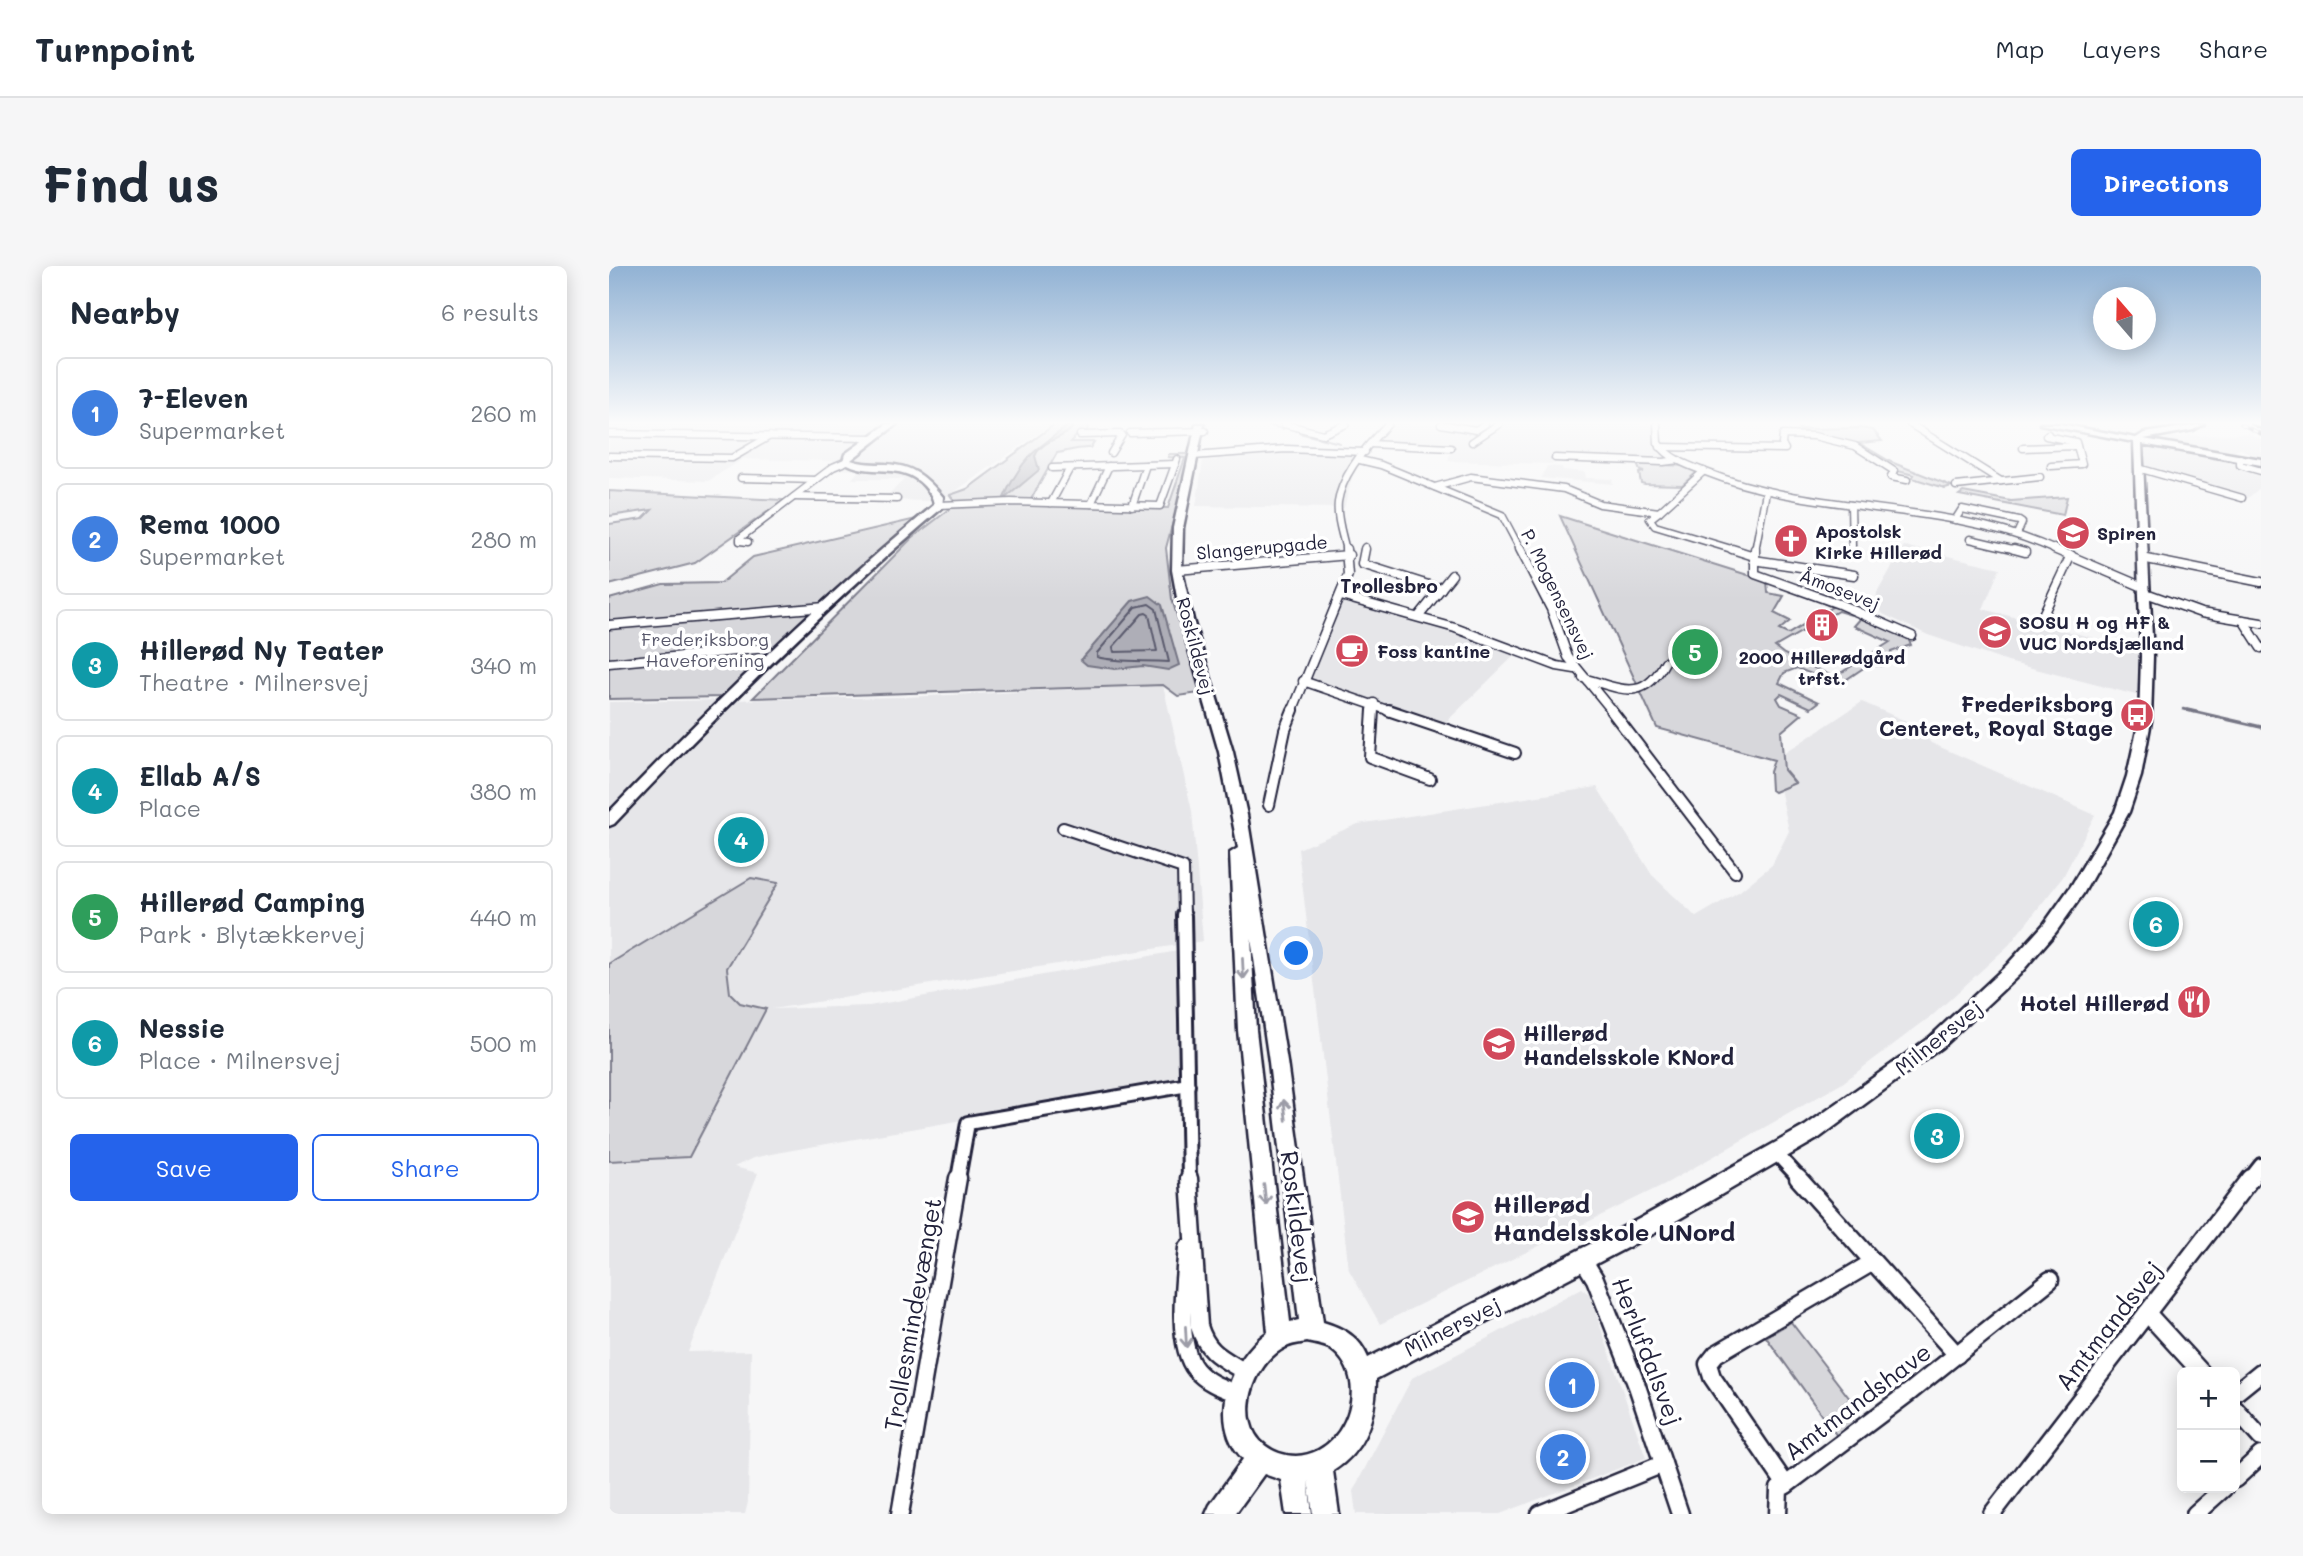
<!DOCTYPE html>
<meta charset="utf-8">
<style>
:root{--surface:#fff;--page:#f6f6f7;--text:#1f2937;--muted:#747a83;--line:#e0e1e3;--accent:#2563eb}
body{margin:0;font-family:Mali,sans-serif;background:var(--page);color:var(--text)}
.controls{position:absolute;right:21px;bottom:21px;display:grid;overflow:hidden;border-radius:10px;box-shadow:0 4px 18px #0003}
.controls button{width:63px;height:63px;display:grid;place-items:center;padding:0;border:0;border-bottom:2px solid var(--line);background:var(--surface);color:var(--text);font:35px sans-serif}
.compass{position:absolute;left:1484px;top:21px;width:63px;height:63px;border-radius:50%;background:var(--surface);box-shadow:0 4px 18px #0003;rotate:340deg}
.you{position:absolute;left:688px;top:688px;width:24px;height:24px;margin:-18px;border:5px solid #fff;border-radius:50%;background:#1a73e8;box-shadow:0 0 0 10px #1a73e833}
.badge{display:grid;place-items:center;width:46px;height:46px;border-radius:50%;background:var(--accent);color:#fff;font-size:23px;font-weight:700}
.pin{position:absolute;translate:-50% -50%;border:4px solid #fff;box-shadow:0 2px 7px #0006}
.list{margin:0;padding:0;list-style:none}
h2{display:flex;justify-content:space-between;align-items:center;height:91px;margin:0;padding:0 28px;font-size:30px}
h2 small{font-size:23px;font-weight:400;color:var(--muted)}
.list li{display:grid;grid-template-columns:46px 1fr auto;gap:21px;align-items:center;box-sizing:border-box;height:112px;margin:0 14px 14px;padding:0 14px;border:2px solid var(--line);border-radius:10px}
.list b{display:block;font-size:26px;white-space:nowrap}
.list p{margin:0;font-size:23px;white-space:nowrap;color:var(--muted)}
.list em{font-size:23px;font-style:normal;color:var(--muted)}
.actions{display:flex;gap:14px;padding:21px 28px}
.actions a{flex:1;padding:16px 0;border:2px solid var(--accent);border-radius:10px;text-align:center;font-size:24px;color:var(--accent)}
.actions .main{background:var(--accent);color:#fff}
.map{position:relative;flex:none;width:1652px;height:1248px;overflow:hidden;border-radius:10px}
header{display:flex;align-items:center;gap:42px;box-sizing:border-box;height:98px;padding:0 35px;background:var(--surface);border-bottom:2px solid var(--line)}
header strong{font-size:33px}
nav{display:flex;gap:38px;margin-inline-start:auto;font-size:24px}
.intro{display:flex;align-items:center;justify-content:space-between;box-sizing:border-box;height:168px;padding:0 42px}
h1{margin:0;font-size:49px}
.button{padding:18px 32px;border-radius:10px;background:var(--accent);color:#fff;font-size:24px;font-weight:700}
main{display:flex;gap:42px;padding:0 42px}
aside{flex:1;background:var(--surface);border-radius:10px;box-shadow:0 4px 18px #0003}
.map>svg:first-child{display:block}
.built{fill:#e6e6e9}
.green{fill:#d7d7db;stroke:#7c7c8b;stroke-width:2}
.water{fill:#aeaeb7;stroke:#767685;stroke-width:2}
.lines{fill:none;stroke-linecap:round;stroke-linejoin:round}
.shore{stroke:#5a5a6d;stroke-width:2}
.stream-far2{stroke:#767685;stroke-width:2}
.stream-far1{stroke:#767685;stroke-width:2.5}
.stream{stroke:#767685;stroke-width:3.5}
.street-far4-casing{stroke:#22223b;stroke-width:9}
.street-far3-casing{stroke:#22223b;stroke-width:11}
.street-far2-casing{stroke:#22223b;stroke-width:14}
.street-far1-casing{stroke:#22223b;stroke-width:18}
.street-casing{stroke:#22223b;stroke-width:21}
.secondary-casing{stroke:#22223b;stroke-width:5}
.street-far4{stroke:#fff;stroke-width:6}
.street-far3{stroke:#fff;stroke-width:8}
.street-far2{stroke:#fff;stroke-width:10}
.street-far1{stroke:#fff;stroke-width:12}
.street{stroke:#fff;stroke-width:16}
.secondary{fill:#fff;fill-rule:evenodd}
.tram{stroke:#22223b;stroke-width:2}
.rail-casing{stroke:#22223b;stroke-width:3.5}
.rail{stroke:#fff;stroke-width:2;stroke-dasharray:6;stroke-linecap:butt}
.oneway{stroke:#9c9ca7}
.labels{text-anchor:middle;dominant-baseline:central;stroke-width:7;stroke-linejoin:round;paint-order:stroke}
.far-poi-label{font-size:18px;font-weight:bold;fill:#22223b;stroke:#fff;text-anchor:start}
.far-street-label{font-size:18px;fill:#22223b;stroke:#fff}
.far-park-label{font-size:18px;fill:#58586b;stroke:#fff}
.far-neighbourhood-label{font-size:19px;font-weight:bold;fill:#22223b;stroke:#fff}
.poi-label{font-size:21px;font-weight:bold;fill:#22223b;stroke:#fff;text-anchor:end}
.street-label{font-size:21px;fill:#22223b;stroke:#fff}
.near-poi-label{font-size:24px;font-weight:bold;fill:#22223b;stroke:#fff;text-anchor:start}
.near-street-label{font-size:24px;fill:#22223b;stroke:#fff}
</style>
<header>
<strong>Turnpoint</strong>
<nav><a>Map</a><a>Layers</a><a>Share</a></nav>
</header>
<div class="intro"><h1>Find us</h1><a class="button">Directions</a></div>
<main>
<aside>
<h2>Nearby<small>6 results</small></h2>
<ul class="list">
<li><span class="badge" style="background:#3f7fe0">1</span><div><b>7-Eleven</b><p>Supermarket</p></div><em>260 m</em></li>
<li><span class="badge" style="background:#3f7fe0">2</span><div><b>Rema 1000</b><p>Supermarket</p></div><em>280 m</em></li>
<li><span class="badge" style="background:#0f9aa8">3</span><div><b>Hillerød Ny Teater</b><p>Theatre · Milnersvej</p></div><em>340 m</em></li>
<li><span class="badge" style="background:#0f9aa8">4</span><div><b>Ellab A/S</b><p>Place</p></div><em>380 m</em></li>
<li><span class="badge" style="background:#2e9e5b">5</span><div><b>Hillerød Camping</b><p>Park · Blytækkervej</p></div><em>440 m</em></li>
<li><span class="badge" style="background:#0f9aa8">6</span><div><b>Nessie</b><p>Place · Milnersvej</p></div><em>500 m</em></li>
</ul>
<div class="actions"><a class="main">Save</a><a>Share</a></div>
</aside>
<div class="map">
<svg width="1652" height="1248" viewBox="0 0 1652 1248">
<rect width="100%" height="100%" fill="#f6f6f7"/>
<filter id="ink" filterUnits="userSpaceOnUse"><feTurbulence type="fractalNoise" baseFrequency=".0143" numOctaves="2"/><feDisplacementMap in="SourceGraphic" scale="14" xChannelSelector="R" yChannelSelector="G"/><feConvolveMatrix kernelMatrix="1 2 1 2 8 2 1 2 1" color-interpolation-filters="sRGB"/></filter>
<g filter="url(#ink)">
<g class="built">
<polygon points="0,158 443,158 341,229 324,235 273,234 296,213 243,213 250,204 216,203 225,195 134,193 99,215 0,212"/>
<polygon points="785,158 1042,158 1048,181 1062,191 1061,194 946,192 946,198 839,195 843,182 764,178"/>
<polygon points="1638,167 1652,173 1652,193 1632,183 1627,184 1628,190 1545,174 1556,168 1570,172 1581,168 1587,170"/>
<polygon points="1535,178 1625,195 1626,199 1652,206 1652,221 1639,232 1534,202"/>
<polygon points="665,186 749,189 735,242 587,240 594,195"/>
<polygon points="938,200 953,201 954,204 976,206 977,212 1003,213 1004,218 932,212"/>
<polygon points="1457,253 1480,256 1471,280 1448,275 1451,260 1455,261"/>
<polygon points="1295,280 1391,302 1374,343 1530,384 1531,430 1399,396 1319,369 1274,348 1267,338 1268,327"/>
<polygon points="724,330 912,383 834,459 703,412"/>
<polygon points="554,419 583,545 594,675 163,743 260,740 569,685 573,815 167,887 144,892 125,901 149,907 79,1086 142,1085 139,1236 136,1248 0,1248 0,436 297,431"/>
<polygon points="1253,436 1308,460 1322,477 1486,549 1454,611 1400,679 1325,748 1232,818 1056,918 771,1058 740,1004 689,583 749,558 988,521 1043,609 1087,651 1131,625 1163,599 1180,565 1165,494"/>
<polygon points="973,1022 980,1028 1037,1192 891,1248 747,1248 744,1225 803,1112"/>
</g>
<g class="green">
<path d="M 446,158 L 477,158 L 480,160 L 476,168 L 468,169 L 462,176 L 485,176 L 481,182 C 465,181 460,186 448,187 L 421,235 L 346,236 L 341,229 L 358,223 Z"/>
<polygon points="1251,162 1264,164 1273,175 1250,177 1282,196 1343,220 1336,222 1303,212 1305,209 1289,205 1246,179 1188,163"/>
<polygon points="560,188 582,188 557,282 563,333 591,427 569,430 554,419 144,432 303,272 346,239 399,237 559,242 576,192 559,191"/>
<polygon points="1028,198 1077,200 1089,205 1073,219 1036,218 1032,217 1030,207 1035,206 1031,205"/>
<polygon points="0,225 175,234 86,297 0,319 0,258 34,253 43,244 0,250"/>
<polygon points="1354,226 1402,235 1458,231 1454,249 1350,229"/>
<polygon points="951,250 1158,315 1159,327 1175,330 1165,347 1181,355 1170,364 1179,368 1223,341 1212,336 1245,347 1242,349 1229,345 1166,381 1175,388 1225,411 1281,376 1245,360 1252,352 1298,370 1302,379 1282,386 1282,395 1272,400 1259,399 1229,419 1188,402 1175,407 1170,417 1210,436 1202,442 1172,428 1168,432 1172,439 1193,448 1172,466 1175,504 1186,517 1165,526 1162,524 1161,506 1165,494 1048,462"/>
<polygon points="307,253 115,431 0,433 0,333 54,318 112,317 144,291"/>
<polygon points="142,612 169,617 118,702 121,727 131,737 157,743 80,891 0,895 0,698"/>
<polygon points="1182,1056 1241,1133 1232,1140 1245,1157 1228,1170 1157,1071"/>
</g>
<g class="water">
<path d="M 466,158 C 457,174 434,172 426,190 L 430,204 L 394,234 C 411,194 425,184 460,159 Z"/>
<polygon points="541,330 553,339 570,399 559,404 534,400 506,403 478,399 472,394 523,335"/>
</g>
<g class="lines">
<g class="shore">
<path d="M 540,338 L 547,343 L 560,396 C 536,394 511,397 488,391 L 488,387 L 527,341 Z"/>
<polygon points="537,347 540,349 548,385 505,386 504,381 533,348"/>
</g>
<g class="stream-far2">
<polyline points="655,158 674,163"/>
<polyline points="690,167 731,177"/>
</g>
<polyline class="stream-far1" points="1574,443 1586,446"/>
<polyline class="stream" points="1578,444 1652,461"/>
<g class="street-far4-casing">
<g id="street-far4">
<polyline points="675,158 714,168 737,158"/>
<polyline points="832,158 867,164 876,158"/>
<path d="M 1048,158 L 1049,177 C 1059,192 1078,199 1094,205 C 1179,239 1269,238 1357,256 C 1389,262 1420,272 1449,285"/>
<polyline points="1301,158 1392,215"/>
<polyline points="521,167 596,165"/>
<polyline points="0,168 265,172"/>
<polyline points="1439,168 1437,170 1467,176 1473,198 1442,200"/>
<polyline points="471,169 511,168"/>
<polyline points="863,176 890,158"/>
<polyline points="761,178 842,182"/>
<polyline points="1051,181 1176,183 1173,178 1174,169 1205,170 1246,180 1285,205 1282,211 1298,214"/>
<polyline points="1414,182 1466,180"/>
<polyline points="502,187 513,169"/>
<polyline points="0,190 123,192 161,170"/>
<polyline points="584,190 677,183 756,186"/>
<polyline points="946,192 1054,196 1070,194"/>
<polyline points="1631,192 1631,199 1652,205"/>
<polyline points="751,194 772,199 893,249 912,285"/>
<polyline points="443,202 566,198"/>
<polyline points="1529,202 1633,232"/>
<polyline points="132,212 207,214"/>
<polyline points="1347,220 1431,211"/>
<polyline points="826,221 862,211 955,223 991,238 1050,246 1095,205"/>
<polyline points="185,231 288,233"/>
<polyline points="442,237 461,202"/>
<polyline points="482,238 500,200"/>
<polyline points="330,239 402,236 551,240 568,193"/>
<polyline points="1242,239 1243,281"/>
<polyline points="523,240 537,199"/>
<polyline points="1050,246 1041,253 1046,260 1129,285"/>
<polyline points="1346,254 1353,243 1410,255 1413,257 1408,268"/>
<polyline points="1361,273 1412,285"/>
<polyline points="139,276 131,275 131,272 224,201 238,195"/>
<path d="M 737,285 C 734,270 727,252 729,236 C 733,207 759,178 779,158"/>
<polyline points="755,285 756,281"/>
<polyline points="1146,285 1157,226"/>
</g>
</g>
<g class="street-far3-casing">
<g id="street-far3">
<polyline points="756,283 753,298 832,323"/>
<polyline points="911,283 942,343 959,391 1004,446"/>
<polyline points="1123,283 1145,290"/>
<polyline points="1146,283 1146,308 1230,338 1303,370"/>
<polyline points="1405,283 1416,286"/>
<polyline points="1445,283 1534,321"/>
<polyline points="1533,292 1652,316"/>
<polyline points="1145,294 1245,309"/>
<polyline points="568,304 740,289"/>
<polyline points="1534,326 1592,347 1652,357"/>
<polyline points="732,330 846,362 948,400 966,403"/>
<polyline points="810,350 843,309"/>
<polyline points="1634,354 1652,382"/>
<polyline points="1431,355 1462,289"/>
<polyline points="0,359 216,341"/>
<polyline points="0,397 158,382"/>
<path d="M 974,412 C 1011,422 1034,438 1056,396"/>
<polyline points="694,415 784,446"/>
<polyline points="683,446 739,309 737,283"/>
<polyline points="764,446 765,437"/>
</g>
</g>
<g class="street-far2-casing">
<g id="street-far2">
<polyline points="764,444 761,491 821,513"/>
<polyline points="779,444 906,487"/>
<polyline points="1002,444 1126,606"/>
<polyline points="660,539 676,464 684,444"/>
<polyline points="454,562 574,602 575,651"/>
</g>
</g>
<g class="street-far1-casing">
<g id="street-far1">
<polyline points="575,649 580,913"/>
<polyline points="1166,886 1191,913"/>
<polyline points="349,913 359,857 579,819"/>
<polyline points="1641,913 1652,899"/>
</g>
</g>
<g class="street-casing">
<g id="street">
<path d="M 580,912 L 590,1060 C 598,1087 613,1092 636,1106"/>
<polyline points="1189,912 1348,1089"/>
<path d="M 578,982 C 575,1013 566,1079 587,1104 C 598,1117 614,1122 629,1128"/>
<polyline points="973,992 986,1013 1028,1120 1071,1248"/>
<polyline points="1264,996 1107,1088 1099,1098 1103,1111 1177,1219 1302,1125 1441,1014"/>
<polyline points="1538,1047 1592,1106"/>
<polyline points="1626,1127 1652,1106"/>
<polyline points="1626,1143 1652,1172"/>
<polyline points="1626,1213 1652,1189"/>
<polyline points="291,1248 349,912"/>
<polyline points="931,1248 1054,1198"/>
<polyline points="1169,1248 1170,1223 1177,1219"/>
<polyline points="1383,1248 1642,912"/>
<polyline points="1586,1248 1615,1222"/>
</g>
</g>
<g class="secondary-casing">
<g id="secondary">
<path d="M 278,158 L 288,158 L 242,194 C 253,198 265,198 276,198 C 304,199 317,211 334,231 L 333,242 C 217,340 109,448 5,558 L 0,560 L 0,546 C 103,439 211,334 325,239 C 324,231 321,227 315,220 C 292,194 259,213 234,195 L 236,188 Z"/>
<path d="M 587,158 L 595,158 L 574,262 L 573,304 L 584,354 L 624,486 L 638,549 L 678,796 L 714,1056 C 734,1062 751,1071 759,1092 L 1030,953 L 1196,860 L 1321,771 L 1398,699 L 1435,658 L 1462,620 L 1506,546 L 1518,510 L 1530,455 L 1532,390 L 1525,176 L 1431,158 L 1451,158 L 1527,172 L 1535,167 L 1595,158 L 1584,164 L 1535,173 L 1652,193 L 1652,199 L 1533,178 L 1544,390 L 1542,455 L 1532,510 L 1520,546 L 1474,628 L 1447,666 L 1410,709 L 1333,781 L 1210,872 L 1046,967 L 767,1113 C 767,1150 757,1184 724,1205 L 730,1248 L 704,1248 L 699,1214 L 703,1248 L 677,1248 L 672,1214 L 655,1208 L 626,1248 L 597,1248 L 601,1239 L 634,1193 C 598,1155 621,1093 659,1066 L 629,764 L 621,587 L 629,582 L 610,486 L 572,354 L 563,304 L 564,262 ZM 642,672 L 660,796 L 690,1054 L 681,1056 L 647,764 ZM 698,1076 C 706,1078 717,1079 723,1084 C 769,1119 728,1207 670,1187 C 661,1184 651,1177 646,1168 C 630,1139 649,1094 677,1081 C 683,1078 692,1077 698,1076 Z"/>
</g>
</g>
<use href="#street-far4" class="street-far4"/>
<use href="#street-far3" class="street-far3"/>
<use href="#street-far2" class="street-far2"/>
<use href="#street-far1" class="street-far1"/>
<use href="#street" class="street"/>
<use href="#secondary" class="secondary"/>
<polyline class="tram" points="1642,158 1652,163"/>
<g class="rail-casing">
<polyline id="rail" points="1632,158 1652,168"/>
</g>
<use href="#rail" class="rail"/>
</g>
<defs><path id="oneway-shaft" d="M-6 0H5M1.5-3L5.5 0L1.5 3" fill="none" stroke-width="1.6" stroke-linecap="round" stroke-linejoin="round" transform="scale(1.75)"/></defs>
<g class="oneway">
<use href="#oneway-shaft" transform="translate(634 703) rotate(87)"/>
<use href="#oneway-shaft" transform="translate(676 844) rotate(-97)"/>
<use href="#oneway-shaft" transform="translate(656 929) rotate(84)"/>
<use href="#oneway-shaft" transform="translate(577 1071) rotate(87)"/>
</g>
</g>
<linearGradient id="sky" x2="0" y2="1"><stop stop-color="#91b2d4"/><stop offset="0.47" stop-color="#fbfbfb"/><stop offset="1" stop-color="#fbfbfb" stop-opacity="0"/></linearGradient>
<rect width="1652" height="333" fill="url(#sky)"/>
<defs>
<g id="school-disc" transform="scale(1.75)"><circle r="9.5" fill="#d1495b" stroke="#fff"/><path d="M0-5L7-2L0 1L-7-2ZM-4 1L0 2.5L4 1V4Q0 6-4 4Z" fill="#fff"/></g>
<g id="church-disc" transform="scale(1.75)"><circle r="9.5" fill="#d1495b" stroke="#fff"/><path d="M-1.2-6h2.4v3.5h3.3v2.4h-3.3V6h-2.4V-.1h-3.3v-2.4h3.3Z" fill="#fff"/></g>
<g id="building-disc" transform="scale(1.75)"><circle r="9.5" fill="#d1495b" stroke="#fff"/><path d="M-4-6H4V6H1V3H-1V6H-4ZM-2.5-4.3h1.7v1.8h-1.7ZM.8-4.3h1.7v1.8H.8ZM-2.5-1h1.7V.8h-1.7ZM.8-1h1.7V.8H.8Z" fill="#fff"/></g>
<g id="cafe-disc" transform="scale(1.75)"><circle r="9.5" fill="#d1495b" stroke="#fff"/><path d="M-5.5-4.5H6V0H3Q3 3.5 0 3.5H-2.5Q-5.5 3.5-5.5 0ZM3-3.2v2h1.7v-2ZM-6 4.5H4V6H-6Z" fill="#fff"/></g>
<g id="bus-disc" transform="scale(1.75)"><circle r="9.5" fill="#d1495b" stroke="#fff"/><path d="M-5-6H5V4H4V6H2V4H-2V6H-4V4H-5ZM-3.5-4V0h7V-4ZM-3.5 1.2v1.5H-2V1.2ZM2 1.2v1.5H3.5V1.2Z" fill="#fff"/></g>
<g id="restaurant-disc" transform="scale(1.75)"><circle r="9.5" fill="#d1495b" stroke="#fff"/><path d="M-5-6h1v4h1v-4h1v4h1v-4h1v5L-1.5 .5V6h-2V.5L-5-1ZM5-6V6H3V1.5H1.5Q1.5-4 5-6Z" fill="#fff"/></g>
<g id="university-disc" transform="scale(1.75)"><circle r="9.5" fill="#d1495b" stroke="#fff"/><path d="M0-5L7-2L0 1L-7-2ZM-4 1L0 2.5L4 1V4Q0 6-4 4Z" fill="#fff"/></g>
</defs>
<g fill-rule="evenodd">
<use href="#school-disc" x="1464" y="267"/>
<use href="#church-disc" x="1182" y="275"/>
<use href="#building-disc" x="1213" y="359"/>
<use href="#school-disc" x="1386" y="366"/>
<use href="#cafe-disc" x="743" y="385"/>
<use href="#bus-disc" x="1528" y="449"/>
<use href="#restaurant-disc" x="1585" y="736"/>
<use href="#university-disc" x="890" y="778"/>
<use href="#university-disc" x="859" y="951"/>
</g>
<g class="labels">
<g class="far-poi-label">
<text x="1206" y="265">Apostolsk<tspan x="1206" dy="21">Kirke Hillerød</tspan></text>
<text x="1488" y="267">Spiren</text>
<text x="1410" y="356">SOSU H og HF &amp;<tspan x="1410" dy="21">VUC Nordsjælland</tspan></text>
<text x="768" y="385">Foss kantine</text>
<text x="1213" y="391" text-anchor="middle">2000 Hillerødgård<tspan x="1213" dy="21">trfst.</tspan></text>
</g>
<g class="far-street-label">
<text transform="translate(653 281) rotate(-5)">Slangerupgade</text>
<text transform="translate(1231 323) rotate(21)">Åmosevej</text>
<text transform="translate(949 328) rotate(64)">P. Mogensensvej</text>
<text transform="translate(587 380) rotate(75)">Roskildevej</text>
</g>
<g class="far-park-label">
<text x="96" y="373">Frederiksborg<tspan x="96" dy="21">Haveforening</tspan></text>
</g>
<g class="far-neighbourhood-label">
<text x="780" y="319">Trollesbro</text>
</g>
<g class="poi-label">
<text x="1504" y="437">Frederiksborg<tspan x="1504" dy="24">Centeret, Royal Stage</tspan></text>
<text x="1560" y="736">Hotel Hillerød</text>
<text x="914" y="766" text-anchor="start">Hillerød<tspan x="914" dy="24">Handelsskole KNord</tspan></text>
</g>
<g class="street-label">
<text transform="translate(1329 771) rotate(-39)">Milnersvej</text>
<text transform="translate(843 1060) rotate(-27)">Milnersvej</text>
</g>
<g class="near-poi-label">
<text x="884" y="937">Hillerød<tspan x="884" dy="28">Handelsskole UNord</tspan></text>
</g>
<g class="near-street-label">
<text transform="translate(689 951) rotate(83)">Roskildevej</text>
<text transform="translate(303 1048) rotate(-80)">Trollesmindevænget</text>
<text transform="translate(1499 1059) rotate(-52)">Amtmandsvej</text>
<text transform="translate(1039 1085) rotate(69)">Herlufdalsvej</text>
<text transform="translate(1248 1135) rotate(-37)">Amtmandshave</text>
</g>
</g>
</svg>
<div class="controls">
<button>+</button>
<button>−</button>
</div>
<svg class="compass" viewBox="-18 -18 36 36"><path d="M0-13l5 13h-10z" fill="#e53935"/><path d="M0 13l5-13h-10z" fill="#747a83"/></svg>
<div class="you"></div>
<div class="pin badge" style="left:963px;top:1119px;background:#3f7fe0">1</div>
<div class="pin badge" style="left:954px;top:1191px;background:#3f7fe0">2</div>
<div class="pin badge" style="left:1328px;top:870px;background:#0f9aa8">3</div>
<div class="pin badge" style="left:132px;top:574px;background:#0f9aa8">4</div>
<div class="pin badge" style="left:1086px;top:386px;background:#2e9e5b">5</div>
<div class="pin badge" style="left:1547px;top:658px;background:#0f9aa8">6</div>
</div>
</main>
